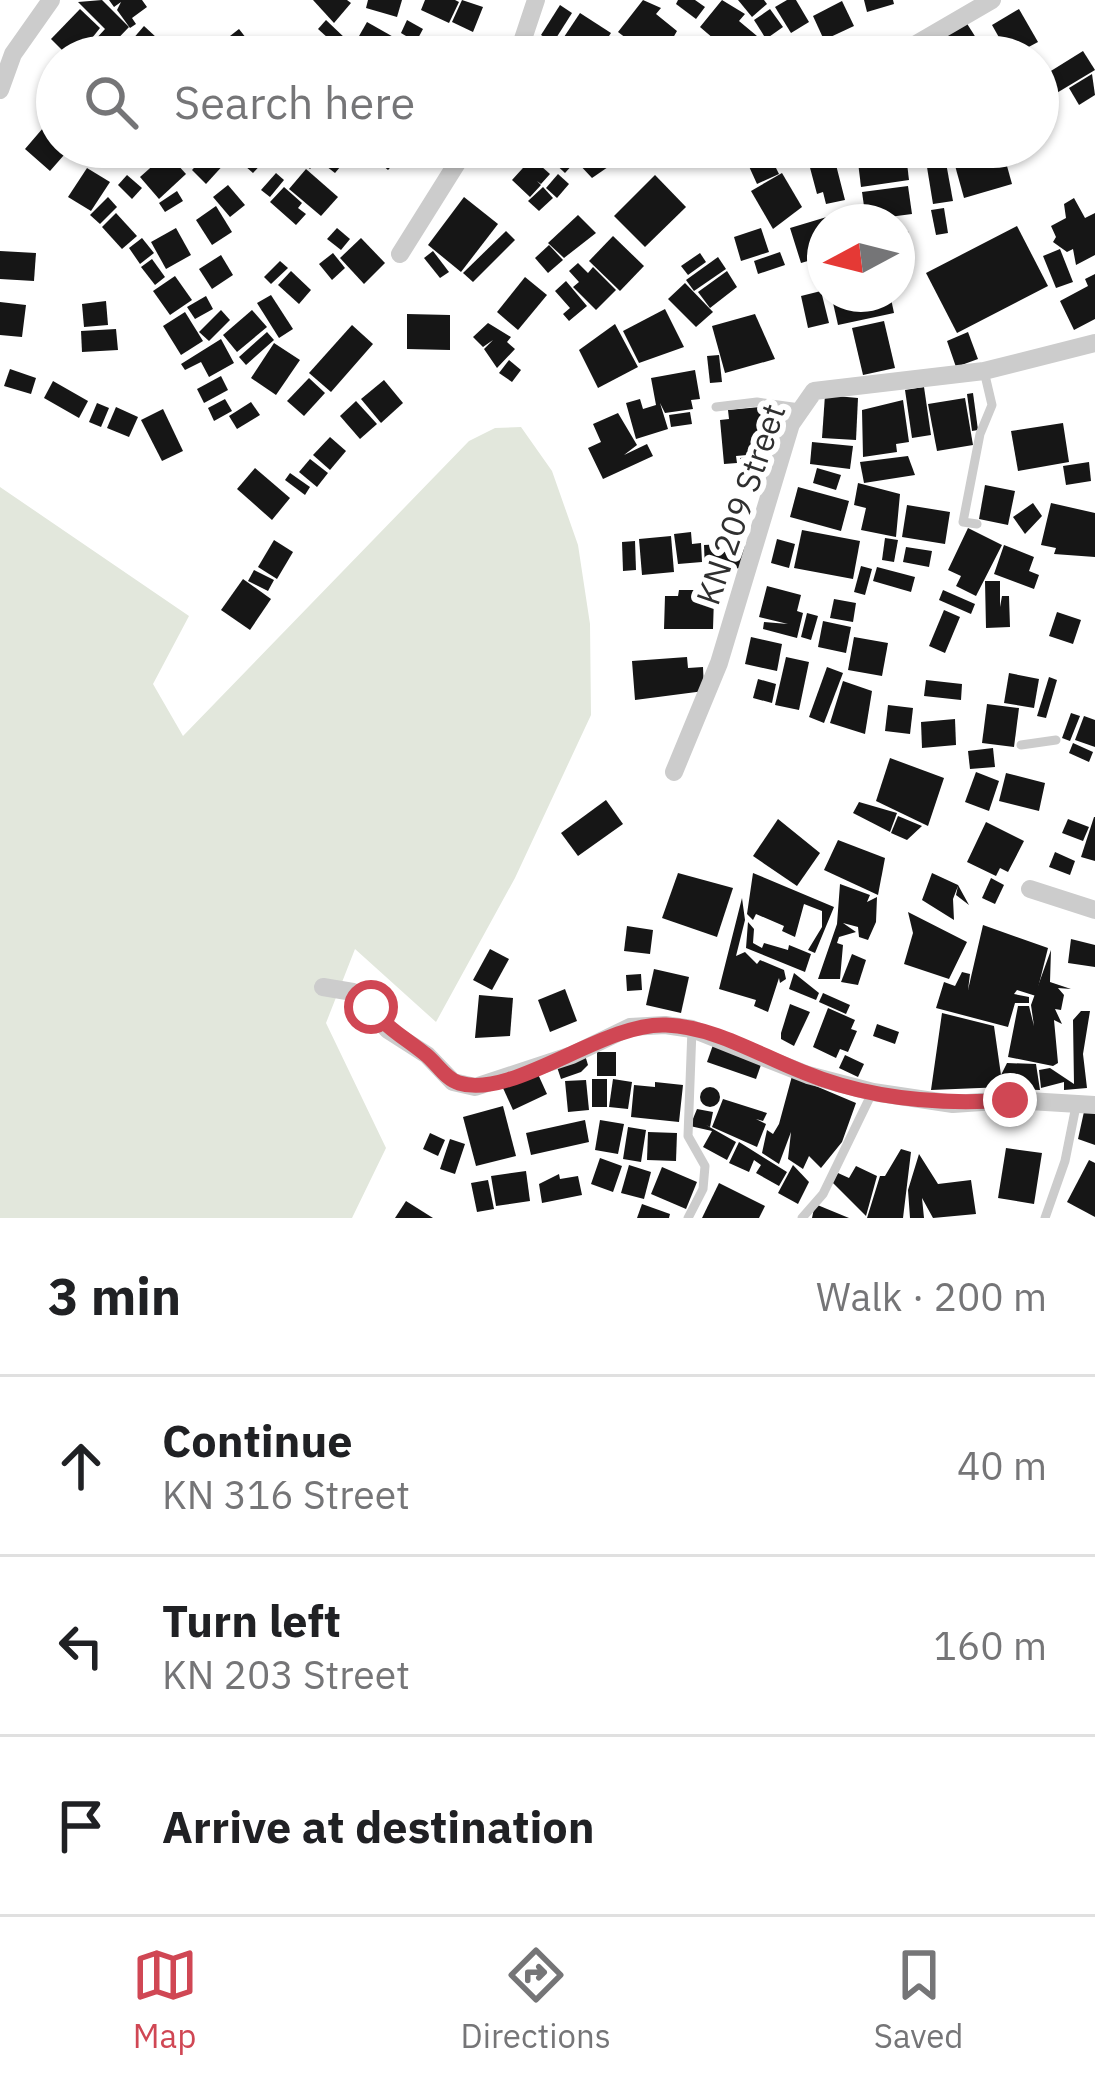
<!DOCTYPE html>
<meta charset="utf-8">
<style>
:root{--surface:#fff;--page:#f2f2f2;--text:#202124;--muted:#757577;--line:#e0e0e0;--accent:#d04754}
body{margin:0;font-family:"IBM Plex Sans",sans-serif;background:var(--page);color:var(--text)}
.compass{position:absolute;left:807px;top:204px;width:108px;height:108px;border-radius:50%;background:var(--surface);box-shadow:0 3px 9px #0004;rotate:263deg}
.stop{position:absolute;width:36px;height:36px;margin:-27px;border:9px solid #d04754;border-radius:50%;background:#fff}
.stop.end{background:#d04754;border-color:#fff;box-shadow:0 3px 12px #0008}
.list{margin:0;padding:0;list-style:none}
h2{display:flex;justify-content:space-between;align-items:center;height:156px;margin:0;padding:0 48px;font-size:51px}
h2 small{font-size:39px;font-weight:400;color:var(--muted)}
.list li{display:grid;grid-template-columns:78px 1fr auto;gap:36px;align-items:center;box-sizing:border-box;height:180px;padding:0 48px;border-top:3px solid var(--line)}
.list b{display:block;font-size:45px;white-space:nowrap}
.list p{margin:0;font-size:39px;white-space:nowrap;color:var(--muted)}
.list em{font-size:39px;font-style:normal;color:var(--muted)}
.icon{flex:none;width:66px;height:66px;fill:none;stroke:currentColor;stroke-width:2;stroke-linecap:round;stroke-linejoin:round}
.map{position:relative;flex:none;width:1095px;height:1218px;overflow:hidden}
.search{position:absolute;background:var(--surface);box-shadow:0 3px 9px #0004;left:36px;right:36px;top:36px;height:132px;display:flex;align-items:center;gap:30px;box-sizing:border-box;padding:0 42px;border-radius:66px;color:var(--muted);font-size:45px}
.sheet{height:696px;background:var(--surface)}
nav{display:flex;justify-content:space-around;align-items:center;box-sizing:border-box;height:168px;border-top:3px solid var(--line);background:var(--surface);font-size:33px;color:var(--muted)}
nav a{display:grid;justify-items:center;gap:6px}
nav .on{color:var(--accent)}
.map>svg:first-child{display:block}
.green{fill:#e2e7dc}
.building{fill:#161616}
.lines{fill:none;stroke-linecap:round;stroke-linejoin:round}
.service{stroke:#ccc;stroke-width:9}
.minor{stroke:#ccc;stroke-width:18}
.route{stroke:#d04754;stroke-width:15}
.labels{text-anchor:middle;dominant-baseline:central;stroke-width:12;stroke-linejoin:round;paint-order:stroke}
.street-label{font-size:33px;fill:#2f2f2f;stroke:#fff}
</style>
<div class="map">
<svg width="1095" height="1218" viewBox="0 0 1095 1218">
<rect width="100%" height="100%" fill="#fff"/>
<polygon class="green" points="521,427 552,471 578,545 590,624 591,715 515,878 436,1022 355,949 326,1023 386,1148 352,1218 0,1218 0,487 189,616 153,684 183,736 469,441 495,428"/>
<g class="building">
<polygon points="102,0 129,27 105,52 94,41 105,29 78,2"/>
<polygon points="109,0 142,0 147,7 132,18 136,24 130,28 117,10 121,2 114,7"/>
<polygon points="313,0 347,0 351,3 334,23"/>
<polygon points="368,0 402,0 397,17 366,8"/>
<polygon points="425,0 455,0 459,2 449,23 421,10"/>
<polygon points="462,0 483,7 473,32 452,22"/>
<polygon points="643,0 661,8 656,14 677,31 662,57 647,54 618,32"/>
<polygon points="678,0 695,0 705,7 696,19 676,4"/>
<polygon points="722,0 745,14 739,21 763,41 750,57 735,57 700,27"/>
<polygon points="738,0 764,0 767,4 752,17"/>
<polygon points="787,0 796,0 809,22 791,33 775,7"/>
<polygon points="864,0 893,0 894,4 867,12"/>
<polygon points="842,1 854,26 824,40 813,16"/>
<polygon points="560,5 572,13 553,43 541,35"/>
<polygon points="80,9 100,28 77,57 69,57 51,39"/>
<polygon points="770,9 783,27 766,39 754,20"/>
<polygon points="1019,9 1038,42 1010,57 992,25"/>
<polygon points="580,13 611,33 595,57 575,57 558,46"/>
<polygon points="326,20 347,40 339,48 318,29"/>
<polygon points="407,20 423,29 416,42 401,33"/>
<polygon points="367,22 397,39 387,57 350,52"/>
<polygon points="966,22 988,57 942,57 933,42"/>
<polygon points="144,26 170,50 164,57 135,57 125,48"/>
<polygon points="239,29 257,52 251,57 203,57"/>
<polygon points="540,36 555,48 568,57 546,57 532,46"/>
<polygon points="612,39 633,52 630,57 602,57"/>
<polygon points="844,40 850,53 828,57 824,49"/>
<polygon points="1083,51 1095,70 1050,97 1038,79"/>
<polygon points="1092,74 1095,95 1079,105 1069,88"/>
<polygon points="49,121 57,128 57,147 71,147 50,171 25,149"/>
<polygon points="102,147 137,147 120,164"/>
<polygon points="248,147 292,147 284,155 276,148 253,173 237,159"/>
<polygon points="297,147 329,147 310,169 292,152"/>
<polygon points="371,147 409,147 388,170 367,152"/>
<polygon points="563,147 616,147 624,156 592,178"/>
<polygon points="1002,148 1012,184 964,198 954,162"/>
<polygon points="212,149 226,162 206,184 192,170"/>
<polygon points="333,149 346,160 335,173 322,163"/>
<polygon points="560,150 574,163 565,173 551,160"/>
<polygon points="768,152 779,174 757,184 747,162"/>
<polygon points="944,152 953,201 933,204 925,155"/>
<polygon points="167,153 186,174 159,199 140,177"/>
<polygon points="906,155 909,180 861,187 858,162"/>
<polygon points="834,157 845,200 826,204 823,192 817,194 809,164 820,166"/>
<polygon points="532,158 550,174 541,184 537,181 541,185 530,197 512,180"/>
<polygon points="87,168 110,182 91,211 68,197"/>
<polygon points="306,169 338,197 321,216 289,189"/>
<polygon points="276,173 284,180 270,197 261,190"/>
<polygon points="782,173 802,207 773,229 751,191"/>
<polygon points="558,174 569,184 557,198 546,188"/>
<polygon points="127,175 142,188 132,199 118,185"/>
<polygon points="655,175 686,207 645,247 614,216"/>
<polygon points="228,185 245,205 230,217 213,197"/>
<polygon points="908,186 912,214 866,220 862,192"/>
<polygon points="284,187 302,203 298,208 306,214 296,225 270,202"/>
<polygon points="543,187 553,198 539,211 528,201"/>
<polygon points="177,191 183,201 165,212 159,203"/>
<polygon points="108,197 117,207 100,224 90,215"/>
<polygon points="464,197 498,224 461,272 428,245"/>
<polygon points="1074,198 1085,218 1095,213 1095,255 1076,265 1073,249 1067,252 1053,242 1056,237 1051,226 1066,218 1064,204"/>
<polygon points="216,206 232,232 212,245 196,220"/>
<polygon points="944,208 948,233 936,235 931,210"/>
<polygon points="116,213 137,236 122,249 102,227"/>
<polygon points="840,213 843,222 825,222 825,256 801,263 790,228"/>
<polygon points="578,215 596,233 564,258 548,243"/>
<polygon points="1017,226 1048,286 957,333 926,273"/>
<polygon points="176,228 191,255 166,269 151,242"/>
<polygon points="337,228 350,239 341,250 327,239"/>
<polygon points="761,228 769,252 741,261 734,237"/>
<polygon points="506,231 515,240 473,282 463,273"/>
<polygon points="908,231 912,256 897,258 897,233"/>
<polygon points="613,236 644,266 620,291 589,261"/>
<polygon points="142,238 154,253 140,264 129,248"/>
<polygon points="361,238 385,263 364,284 340,258"/>
<polygon points="549,245 563,260 548,273 535,258"/>
<polygon points="1060,249 1073,282 1056,288 1043,256"/>
<polygon points="0,251 36,253 34,281 0,279"/>
<polygon points="433,251 449,272 440,278 424,258"/>
<polygon points="780,252 785,265 758,274 754,261"/>
<polygon points="333,253 345,268 332,280 319,264"/>
<polygon points="700,253 706,262 688,275 681,266"/>
<polygon points="221,255 233,275 212,289 199,269"/>
<polygon points="718,257 726,269 694,291 686,280"/>
<polygon points="152,259 165,277 155,285 141,267"/>
<polygon points="280,261 288,268 271,284 264,277"/>
<polygon points="578,263 588,273 593,267 616,290 596,310 573,287 579,282 569,271"/>
<polygon points="291,271 311,290 299,304 278,285"/>
<polygon points="727,271 737,287 710,308 698,292"/>
<polygon points="1095,274 1095,319 1074,330 1060,301 1088,286 1085,279"/>
<polygon points="175,276 192,300 170,315 153,291"/>
<polygon points="525,277 547,295 518,330 497,312"/>
<polygon points="566,281 587,306 569,321 563,314 570,308 555,291"/>
<polygon points="685,283 713,312 696,327 668,299"/>
<polygon points="821,291 829,323 808,328 801,296"/>
<polygon points="831,294 890,294 894,313 838,325"/>
<polygon points="271,295 293,329 279,338 257,303"/>
<polygon points="206,296 213,309 195,319 187,307"/>
<polygon points="106,301 108,325 84,327 82,304"/>
<polygon points="0,302 26,305 22,337 0,335"/>
<polygon points="665,309 684,347 639,363 623,331"/>
<polygon points="221,310 230,320 209,341 199,332"/>
<polygon points="252,310 267,327 237,352 223,335"/>
<polygon points="185,312 203,341 181,355 163,326"/>
<polygon points="407,314 450,315 450,350 407,349"/>
<polygon points="755,314 775,359 725,373 712,326"/>
<polygon points="884,321 895,368 863,375 852,328"/>
<polygon points="488,323 511,337 507,342 515,349 497,368 484,349 493,340 483,347 473,337"/>
<polygon points="615,324 638,367 598,388 579,350"/>
<polygon points="352,325 373,344 331,392 309,373"/>
<polygon points="116,329 118,350 82,352 81,331"/>
<polygon points="267,332 274,340 246,365 239,357"/>
<polygon points="968,332 978,359 956,367 947,341"/>
<polygon points="221,339 234,363 209,377 201,362 185,370 181,364"/>
<polygon points="274,343 300,360 276,395 251,378"/>
<polygon points="719,355 722,382 710,383 707,356"/>
<polygon points="509,360 521,370 512,382 499,373"/>
<polygon points="10,369 36,378 31,394 4,386"/>
<polygon points="695,370 700,399 691,400 693,409 665,413 660,403 668,429 636,439 626,403 640,399 643,409 656,405 651,378"/>
<polygon points="221,376 228,390 204,403 197,389"/>
<polygon points="309,378 325,393 304,416 287,401"/>
<polygon points="384,380 403,403 381,423 361,399"/>
<polygon points="53,381 88,401 79,418 44,398"/>
<polygon points="924,387 931,435 912,438 905,390"/>
<polygon points="973,393 978,430 972,431 967,394"/>
<polygon points="825,395 858,398 856,440 822,438"/>
<polygon points="965,398 973,445 937,451 928,404"/>
<polygon points="225,399 232,411 214,421 208,408"/>
<polygon points="903,400 909,442 896,444 897,452 863,457 862,410"/>
<polygon points="356,401 377,424 360,439 340,416"/>
<polygon points="251,402 260,415 237,429 229,416"/>
<polygon points="97,403 109,408 101,427 89,422"/>
<polygon points="116,407 138,417 129,437 107,428"/>
<polygon points="760,407 761,416 772,415 775,444 769,444 769,453 736,456 737,463 724,464 720,420 729,419 728,410"/>
<polygon points="163,409 183,451 162,461 141,420"/>
<polygon points="690,412 692,424 671,427 669,415"/>
<polygon points="618,413 637,445 624,455 647,444 653,456 603,479 588,448 601,442 593,424"/>
<polygon points="1063,423 1069,462 1018,471 1011,431"/>
<polygon points="330,437 346,451 330,470 313,455"/>
<polygon points="812,442 853,446 850,469 810,464"/>
<polygon points="768,455 769,469 741,472 740,458"/>
<polygon points="908,456 915,475 864,483 860,462"/>
<polygon points="310,459 328,473 317,487 299,472"/>
<polygon points="1089,462 1091,481 1066,485 1063,466"/>
<polygon points="255,468 290,498 272,520 237,489"/>
<polygon points="817,468 841,475 836,490 813,483"/>
<polygon points="290,473 310,487 305,495 285,480"/>
<polygon points="858,483 900,494 896,537 861,530 866,508 854,505"/>
<polygon points="985,485 1015,491 1008,525 979,519"/>
<polygon points="798,487 849,501 841,531 790,517"/>
<polygon points="1033,503 1042,516 1025,534 1013,517"/>
<polygon points="1051,503 1095,513 1095,557 1054,554 1056,548 1041,545"/>
<polygon points="907,505 950,512 945,544 902,537"/>
<polygon points="968,528 1002,545 976,596 956,586 961,576 948,570"/>
<polygon points="802,530 860,541 853,579 794,568"/>
<polygon points="691,532 692,544 701,543 702,562 678,564 674,534"/>
<polygon points="671,536 674,572 642,575 639,539"/>
<polygon points="885,538 898,540 894,562 882,560"/>
<polygon points="777,539 795,544 789,568 771,563"/>
<polygon points="274,540 293,552 277,579 258,567"/>
<polygon points="635,541 636,570 623,571 622,542"/>
<polygon points="745,543 744,568 705,570 704,545"/>
<polygon points="1004,545 1034,557 1029,571 1039,575 1034,589 994,574"/>
<polygon points="906,547 932,551 929,567 903,562"/>
<polygon points="861,566 872,569 865,595 854,592"/>
<polygon points="877,567 915,577 911,592 873,581"/>
<polygon points="254,570 274,580 268,591 248,581"/>
<polygon points="243,579 271,599 250,630 221,610"/>
<polygon points="985,581 1000,581 1000,607 1002,596 1009,596 1010,627 986,628"/>
<polygon points="767,586 801,595 797,611 803,613 797,638 763,629 764,622 788,624 759,617"/>
<polygon points="679,590 703,590 703,596 714,597 713,629 664,629 665,596 678,596"/>
<polygon points="943,590 975,604 971,614 939,600"/>
<polygon points="834,599 856,603 853,622 830,618"/>
<polygon points="944,610 960,617 945,653 929,646"/>
<polygon points="1057,612 1081,620 1073,644 1049,636"/>
<polygon points="807,613 818,616 811,640 801,637"/>
<polygon points="823,621 851,627 846,653 818,647"/>
<polygon points="751,637 782,644 777,671 745,664"/>
<polygon points="854,637 888,643 882,676 848,670"/>
<polygon points="687,657 688,668 703,667 704,691 635,700 632,661"/>
<polygon points="786,657 809,662 799,710 775,705"/>
<polygon points="827,667 843,673 824,723 809,717"/>
<polygon points="1009,673 1039,679 1034,708 1004,703"/>
<polygon points="1049,677 1057,680 1046,718 1037,716"/>
<polygon points="758,679 776,684 772,703 753,698"/>
<polygon points="926,680 962,684 961,700 924,696"/>
<polygon points="843,681 872,691 865,734 830,723"/>
<polygon points="987,704 1019,708 1014,747 982,743"/>
<polygon points="888,705 913,708 910,734 885,731"/>
<polygon points="1071,713 1080,716 1070,741 1062,738"/>
<polygon points="1084,716 1095,720 1095,747 1075,740"/>
<polygon points="955,719 956,745 922,748 921,722"/>
<polygon points="1073,743 1093,752 1089,762 1069,753"/>
<polygon points="993,748 995,767 970,769 968,751"/>
<polygon points="890,758 944,778 928,826 876,801"/>
<polygon points="976,772 999,781 989,811 965,802"/>
<polygon points="1006,773 1045,783 1039,811 999,801"/>
<polygon points="606,800 623,824 578,856 561,833"/>
<polygon points="859,802 897,813 890,832 853,813"/>
<polygon points="898,816 922,826 907,840 891,833"/>
<polygon points="1094,817 1095,817 1095,861 1081,857"/>
<polygon points="778,819 820,853 797,886 753,856"/>
<polygon points="1068,819 1089,827 1083,841 1062,833"/>
<polygon points="986,822 1024,841 1008,872 1000,868 996,876 967,862"/>
<polygon points="838,840 885,858 878,895 824,870"/>
<polygon points="1055,852 1075,861 1070,875 1049,867"/>
<polygon points="678,873 733,888 717,937 662,918"/>
<polygon points="753,873 834,907 815,953 808,950 822,927 822,911 804,904 795,937 782,931 784,926 756,914 753,920 747,914"/>
<polygon points="932,873 958,885 969,905 956,895 958,886 953,899 954,920 922,900"/>
<polygon points="991,878 1004,885 995,904 982,898"/>
<polygon points="840,884 870,895 867,902 877,897 876,922 868,940 859,937 858,927 843,923 856,932 839,937 837,943 843,945 840,979 818,979 837,924"/>
<polygon points="742,898 745,920 736,956 745,952 757,964 760,960 784,970 786,979 780,983 779,978 768,1012 754,1006 756,1000 719,989"/>
<polygon points="908,912 967,942 949,979 904,964 913,933"/>
<polygon points="748,922 754,929 753,943 762,948 764,943 788,950 789,945 811,954 805,972 746,948"/>
<polygon points="983,925 1048,948 1036,996 1017,990 1014,994 1029,997 1029,1003 1015,1003 1008,1027 936,1008 944,982 955,986 962,972 970,974 968,990"/>
<polygon points="627,926 653,930 650,954 624,951"/>
<polygon points="1071,939 1095,945 1095,967 1068,963"/>
<polygon points="490,949 509,959 492,990 473,980"/>
<polygon points="1051,950 1050,982 1071,989 1058,988 1064,995 1061,1010 1055,1009 1062,1024 1054,1020 1058,1063 1053,1066 1008,1057 1018,1006 1029,1006 1034,1026 1031,1005"/>
<polygon points="852,954 866,960 858,985 841,982"/>
<polygon points="654,969 689,977 681,1013 646,1005"/>
<polygon points="794,973 819,993 816,1000 789,989"/>
<polygon points="641,974 642,990 627,991 626,975"/>
<polygon points="565,989 577,1021 550,1032 538,1000"/>
<polygon points="823,993 850,1005 846,1014 819,1002"/>
<polygon points="479,995 513,998 510,1036 475,1038"/>
<polygon points="790,1004 810,1012 794,1046 781,1039 781,1033"/>
<polygon points="828,1008 855,1020 851,1029 857,1031 848,1052 840,1049 836,1058 813,1047"/>
<polygon points="1081,1011 1090,1011 1083,1054 1087,1088 1064,1090 1064,1082 1041,1088 1039,1070 1050,1068 1074,1084 1073,1020"/>
<polygon points="942,1013 994,1026 1001,1075 1007,1063 1036,1064 1040,1090 1007,1089 1007,1080 1004,1087 931,1090"/>
<polygon points="877,1024 899,1032 895,1044 873,1036"/>
<polygon points="713,1045 762,1062 756,1079 707,1062"/>
<rect x="597" y="1052" width="19" height="24"/>
<polygon points="585,1055 588,1065 581,1072 561,1079 556,1064"/>
<polygon points="845,1055 864,1064 858,1077 839,1068"/>
<polygon points="537,1072 547,1094 513,1110 503,1088"/>
<polygon points="792,1076 856,1103 842,1142 821,1168 809,1156 803,1169 788,1159 791,1132 779,1164 762,1153 767,1130 773,1134 779,1124"/>
<rect x="592" y="1079" width="15" height="28"/>
<polygon points="613,1079 632,1082 628,1109 609,1107"/>
<polygon points="586,1080 589,1110 568,1112 565,1081"/>
<polygon points="655,1082 683,1085 679,1122 631,1117 634,1085 655,1087"/>
<circle cx="710" cy="1097" r="10"/>
<polygon points="1087,1098 1095,1107 1095,1145 1078,1139"/>
<polygon points="723,1099 767,1113 763,1121 756,1119 766,1124 757,1147 712,1127"/>
<polygon points="503,1106 516,1156 476,1166 463,1117"/>
<polygon points="697,1109 713,1112 710,1127 706,1125 736,1142 727,1160 703,1147 712,1131 690,1126"/>
<polygon points="585,1120 589,1142 531,1155 526,1133"/>
<polygon points="600,1120 624,1124 618,1154 595,1150"/>
<polygon points="628,1127 646,1130 641,1162 623,1159"/>
<polygon points="648,1132 677,1133 676,1161 647,1160"/>
<polygon points="430,1133 445,1140 438,1156 423,1149"/>
<polygon points="450,1139 465,1144 455,1174 440,1169"/>
<polygon points="739,1142 787,1172 779,1186 756,1173 761,1165 754,1160 749,1172 729,1163"/>
<polygon points="1006,1148 1042,1153 1034,1204 998,1198"/>
<polygon points="901,1149 911,1152 903,1218 867,1218 880,1176 885,1176"/>
<polygon points="919,1154 938,1184 971,1180 976,1214 933,1218 922,1198 924,1218 910,1218 908,1190"/>
<polygon points="600,1158 622,1166 613,1192 591,1184"/>
<polygon points="1089,1160 1095,1163 1095,1217 1067,1202"/>
<polygon points="629,1165 651,1172 644,1199 621,1193"/>
<polygon points="793,1165 809,1182 798,1204 778,1193"/>
<polygon points="856,1166 877,1176 866,1216 832,1182 838,1173 849,1178"/>
<polygon points="662,1167 697,1182 686,1209 651,1194"/>
<polygon points="526,1171 530,1201 496,1206 491,1176"/>
<polygon points="559,1174 560,1179 578,1176 582,1195 542,1203 539,1184"/>
<polygon points="488,1180 494,1209 477,1212 471,1183"/>
<polygon points="719,1183 765,1206 759,1218 702,1218"/>
<polygon points="406,1201 433,1218 395,1218"/>
<polygon points="642,1204 670,1214 669,1218 637,1218"/>
<polygon points="815,1204 849,1218 812,1218"/>
</g>
<g class="lines">
<g class="service">
<polyline points="716,407 757,402 800,408"/>
<polyline points="977,524 963,522 980,434 992,405 984,371"/>
<polyline points="1021,745 1056,740"/>
<polyline points="688,1218 703,1189 705,1166 688,1136 692,1029"/>
<polyline points="802,1218 823,1194 872,1093"/>
<polyline points="1045,1218 1065,1161 1076,1106"/>
</g>
<g class="minor">
<polyline points="517,57 536,0"/>
<polyline points="894,57 992,0"/>
<polyline points="0,90 13,54 51,0"/>
<polyline points="728,159 748,147"/>
<polyline points="400,254 467,147"/>
<polyline points="674,772 719,663 791,424 814,391 984,371 1095,343"/>
<polyline points="1030,889 1095,910"/>
<polyline points="323,987 353,992 388,1030 427,1055 453,1082 475,1087 572,1055 630,1027 665,1025 692,1029 808,1075 873,1092 953,1104 1010,1100 1095,1105"/>
</g>
</g>
<g class="lines">
<path class="route" d="M 371,1007 C 387,1029 404,1037 425,1054 C 437,1063 445,1079 459,1083 C 513,1100 603,1022 666,1025 C 715,1027 759,1055 803,1072 C 868,1099 941,1105 1010,1100"/>
</g>
<g class="labels">
<g class="street-label">
<text transform="translate(740 504) rotate(-71)">KN 209 Street</text>
</g>
</g>
</svg>
<svg class="compass" viewBox="-18 -18 36 36"><path d="M0-13l5 13h-10z" fill="#e53935"/><path d="M0 13l5-13h-10z" fill="#757577"/></svg>
<div class="stop" style="left:371px;top:1007px"></div>
<div class="stop end" style="left:1010px;top:1100px"></div>
<div class="search"><svg class="icon" aria-label="search" viewBox="0 0 24 24"><circle cx="10" cy="10" r="6"/><path d="M15 15l6 6"/></svg>Search here</div>
</div>
<section class="sheet">
<h2>3 min<small>Walk · 200 m</small></h2>
<ul class="list">
<li><svg class="icon" aria-label="ahead" viewBox="0 0 24 24"><path d="M12 20V5M6 11l6-6 6 6"/></svg><div><b>Continue</b><p>KN 316 Street</p></div><em>40 m</em></li>
<li><svg class="icon" aria-label="left" viewBox="0 0 24 24"><path d="M17 20v-9H6M10 6l-5 5 5 5"/></svg><div><b>Turn left</b><p>KN 203 Street</p></div><em>160 m</em></li>
<li><svg class="icon" aria-label="arrive" viewBox="0 0 24 24"><path d="M6 21V4h12l-3 4 3 4H6"/></svg><div><b>Arrive at destination</b></div></li>
</ul>
</section>
<nav>
<a class="on"><svg class="icon" aria-label="map" viewBox="0 0 24 24"><path d="M3 6l6-2 6 2 6-2v14l-6 2-6-2-6 2zM9 4v14M15 6v14"/></svg>Map</a>
<a><svg class="icon" aria-label="directions" viewBox="0 0 24 24"><path d="M12 3l9 9-9 9-9-9zM9 14v-3h6M13 9l2 2-2 2"/></svg>Directions</a>
<a><svg class="icon" aria-label="saved" viewBox="0 0 24 24"><path d="M7 4h10v16l-5-4-5 4z"/></svg>Saved</a>
</nav>
